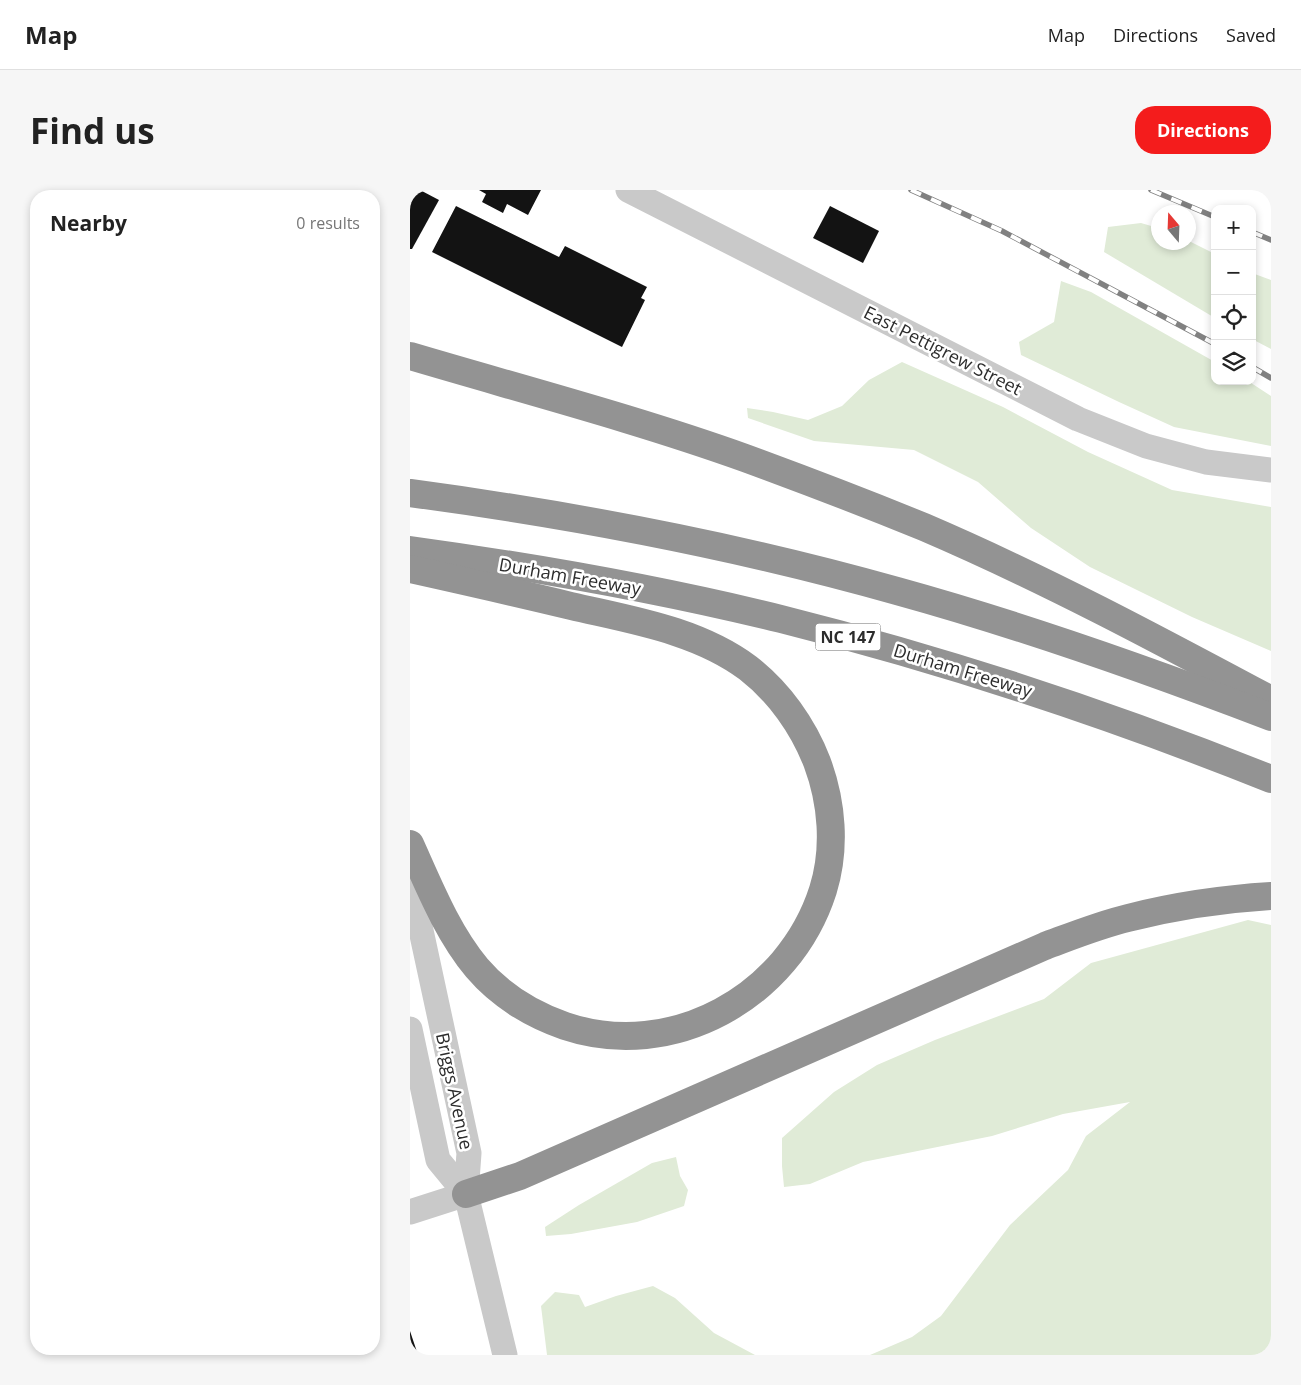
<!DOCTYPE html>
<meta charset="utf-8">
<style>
:root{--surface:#fff;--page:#f6f6f6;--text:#222;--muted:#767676;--line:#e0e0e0;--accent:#f41c1c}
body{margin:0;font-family:"Open Sans",sans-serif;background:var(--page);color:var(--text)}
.controls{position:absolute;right:15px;top:15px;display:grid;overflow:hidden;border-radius:10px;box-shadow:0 2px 8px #0003}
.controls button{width:45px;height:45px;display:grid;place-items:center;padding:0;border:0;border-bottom:1px solid var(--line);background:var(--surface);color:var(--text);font:25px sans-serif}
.compass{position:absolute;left:741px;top:15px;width:45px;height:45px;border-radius:50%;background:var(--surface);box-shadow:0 2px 8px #0003;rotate:341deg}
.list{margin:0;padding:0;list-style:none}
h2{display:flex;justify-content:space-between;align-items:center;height:65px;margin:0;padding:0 20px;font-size:21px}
h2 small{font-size:16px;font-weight:400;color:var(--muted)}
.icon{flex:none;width:28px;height:28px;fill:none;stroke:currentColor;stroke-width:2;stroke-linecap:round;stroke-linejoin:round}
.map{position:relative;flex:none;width:861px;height:1165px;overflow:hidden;border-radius:20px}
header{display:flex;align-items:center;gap:30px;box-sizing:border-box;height:70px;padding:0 25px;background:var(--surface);border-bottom:1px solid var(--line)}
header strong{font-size:24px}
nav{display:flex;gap:28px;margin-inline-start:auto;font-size:18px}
.intro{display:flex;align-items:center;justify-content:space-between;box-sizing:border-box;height:120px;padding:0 30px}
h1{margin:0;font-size:35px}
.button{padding:12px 22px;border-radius:20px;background:var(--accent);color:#fff;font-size:18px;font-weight:700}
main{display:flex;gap:30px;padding:0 30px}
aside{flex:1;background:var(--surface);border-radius:20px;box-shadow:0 2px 8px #0003}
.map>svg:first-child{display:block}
.green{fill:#e0ebd7}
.building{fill:#131313}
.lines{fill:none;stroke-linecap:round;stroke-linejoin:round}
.minor{stroke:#c9c9c9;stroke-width:25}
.highway{stroke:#939393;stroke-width:28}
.rail-casing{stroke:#818181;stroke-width:5.5}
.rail{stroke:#fff;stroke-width:4;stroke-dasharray:11;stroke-linecap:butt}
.labels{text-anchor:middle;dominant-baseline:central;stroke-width:5;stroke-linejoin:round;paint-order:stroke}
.shield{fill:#fff;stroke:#6b6b6b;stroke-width:1}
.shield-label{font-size:16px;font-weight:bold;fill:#2c2c2c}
.street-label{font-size:18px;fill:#2c2c2c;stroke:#fff}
</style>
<header>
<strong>Map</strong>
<nav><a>Map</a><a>Directions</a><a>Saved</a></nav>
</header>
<div class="intro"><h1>Find us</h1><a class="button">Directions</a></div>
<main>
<aside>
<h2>Nearby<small>0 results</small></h2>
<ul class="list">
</ul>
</aside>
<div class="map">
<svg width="861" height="1165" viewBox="0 0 861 1165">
<rect width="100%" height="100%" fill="#fff"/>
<g class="green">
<polygon points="731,33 748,38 748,52 778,52 779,51 805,64 805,128 694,62 698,37"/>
<polygon points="842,83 861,90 861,159 842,149"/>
<polygon points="651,91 681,102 805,172 805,191 838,191 861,206 861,256 764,237 709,212 611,165 609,152 644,132"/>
<polygon points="492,172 593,217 678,262 762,300 861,317 861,461 782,427 680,377 621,338 568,292 504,260 404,251 338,228 337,218 363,222 398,230 432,216 459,190"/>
<polygon points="838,730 861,735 861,1165 460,1165 502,1147 531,1126 600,1035 658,980 676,946 720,912 653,924 582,946 453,972 400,994 374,997 372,976 372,948 424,902 467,875 525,850 634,809 681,773"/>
<polygon points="266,967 270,986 278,1000 274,1016 227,1032 161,1044 136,1046 135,1037 169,1015 242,973"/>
<polygon points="243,1096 265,1108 304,1143 345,1165 137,1165 131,1116 145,1102 169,1105 175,1117 206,1106"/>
</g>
<g class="building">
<polygon points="0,0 10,0 29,10 2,59 0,59"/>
<polygon points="69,0 131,0 118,25 97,14 93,23 72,12 76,4"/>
<polygon points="46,16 149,67 155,56 237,97 231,108 235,110 212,157 22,62"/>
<polygon points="420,16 469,41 453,73 403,48"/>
<polygon points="0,1141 8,1165 0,1165"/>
</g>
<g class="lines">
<g class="minor">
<polyline points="218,0 668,229 736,256 796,272 861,280"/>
<polyline points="0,682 4,708 59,963 56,1004 95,1165"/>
<polyline points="0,839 28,970 56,1004"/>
<polyline points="0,1022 56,1004"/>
</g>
<g class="highway">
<path d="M 0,166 C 111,199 226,229 335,268 C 395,290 455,313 514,337 C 633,388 747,449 861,510"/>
<path d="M 0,303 C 164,325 328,356 487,401 C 614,436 738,480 861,527"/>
<path d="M 0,360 C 124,377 249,399 371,429 C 538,471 701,525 861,589"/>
<path d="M 0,379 C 54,391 107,403 161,416 C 221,430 287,440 338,478 C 369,502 393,536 407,572 C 422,612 426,658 413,700 C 379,807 262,872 155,836 C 121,824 90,805 67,778 C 37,742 19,696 0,654"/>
<path d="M 56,1004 L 110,986 L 635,756 C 662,746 689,735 718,728 C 765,716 812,709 861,706"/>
</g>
<g class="rail-casing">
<g id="rail">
<polyline points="501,0 592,41 805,154"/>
<polyline points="741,0 805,27"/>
<polyline points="842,42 861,50"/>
<polyline points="842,177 861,188"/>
</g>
</g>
<use href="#rail" class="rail"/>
</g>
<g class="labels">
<rect class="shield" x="405.5" y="433.5" width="65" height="27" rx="4"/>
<g class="shield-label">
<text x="438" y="447">NC 147</text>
</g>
<g class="street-label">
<text transform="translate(533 160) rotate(27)">East Pettigrew Street</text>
<text transform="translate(160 386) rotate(10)">Durham Freeway</text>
<text transform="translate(553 480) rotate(17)">Durham Freeway</text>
<text transform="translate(45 901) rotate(78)">Briggs Avenue</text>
</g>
</g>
</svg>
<div class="controls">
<button>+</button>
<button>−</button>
<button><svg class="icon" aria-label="locate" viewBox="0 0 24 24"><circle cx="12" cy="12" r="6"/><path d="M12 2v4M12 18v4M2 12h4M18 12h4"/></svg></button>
<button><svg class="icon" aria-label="layers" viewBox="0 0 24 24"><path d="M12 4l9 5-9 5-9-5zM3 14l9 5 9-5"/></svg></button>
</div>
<svg class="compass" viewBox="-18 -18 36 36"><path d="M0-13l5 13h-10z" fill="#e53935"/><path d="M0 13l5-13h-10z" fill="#767676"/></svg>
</div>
</main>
